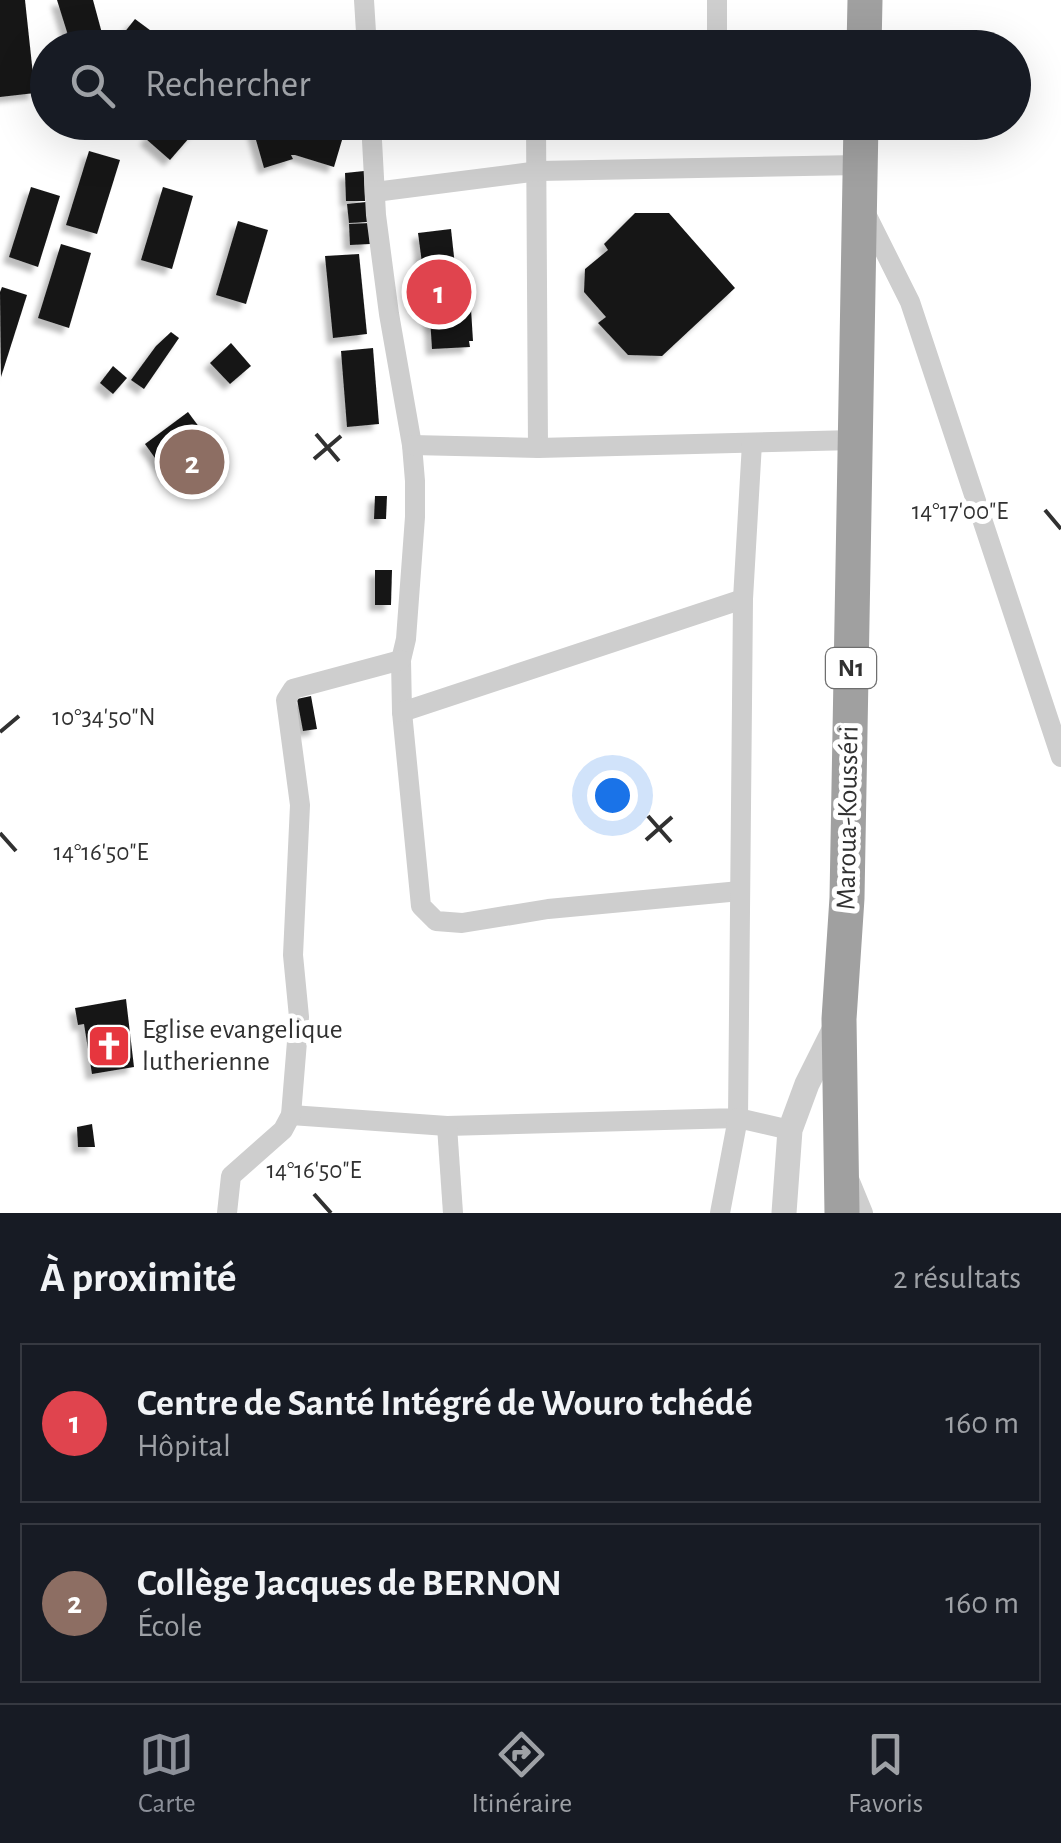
<!DOCTYPE html>
<html lang="fr">
<meta charset="utf-8">
<style>
:root{--surface:#171b24;--page:#242831;--text:#f1f3f6;--muted:#9ea1a6;--line:#363941;--accent:#8c9099}
body{margin:0;font-family:"Alegreya Sans",sans-serif;background:var(--page);color:var(--text)}
.you{position:absolute;left:612px;top:795px;width:35px;height:35px;margin:-25px;border:8px solid #fff;border-radius:50%;background:#1a73e8;box-shadow:0 0 0 15px #1a73e833}
.badge{display:grid;place-items:center;width:65px;height:65px;border-radius:50%;background:var(--accent);color:#fff;font-size:32px;font-weight:700}
.pin{position:absolute;translate:-50% -50%;border:5px solid #fff;box-shadow:0 2px 10px #0006}
.list{margin:0;padding:0;list-style:none}
h2{display:flex;justify-content:space-between;align-items:center;height:130px;margin:0;padding:0 40px;font-size:42px}
h2 small{font-size:32px;font-weight:400;color:var(--muted)}
.list li{display:grid;grid-template-columns:65px 1fr auto;gap:30px;align-items:center;box-sizing:border-box;height:160px;margin:0 20px 20px;padding:0 20px;border:2px solid var(--line);border-radius:0px}
.list b{display:block;font-size:38px;white-space:nowrap}
.list p{margin:0;font-size:32px;white-space:nowrap;color:var(--muted)}
.list em{font-size:32px;font-style:normal;color:var(--muted)}
.icon{flex:none;width:55px;height:55px;fill:none;stroke:currentColor;stroke-width:2;stroke-linecap:round;stroke-linejoin:round}
.map{position:relative;flex:none;width:1061px;height:1213px;overflow:hidden}
.search{position:absolute;background:var(--surface);box-shadow:0 10px 40px #0002;left:30px;right:30px;top:30px;height:110px;display:flex;align-items:center;gap:25px;box-sizing:border-box;padding:0 35px;border-radius:55px;color:var(--muted);font-size:38px}
.sheet{height:490px;background:var(--surface)}
nav{display:flex;justify-content:space-around;align-items:center;box-sizing:border-box;height:140px;border-top:2px solid var(--line);background:var(--surface);font-size:28px;color:var(--muted)}
nav a{display:grid;justify-items:center;gap:5px}
nav .on{color:var(--accent)}
.map>svg:first-child{display:block}
.building{fill:#181818;filter:url(#shadow)}
.lines{fill:none;stroke-linecap:round;stroke-linejoin:round}
.minor{stroke:#cecece;stroke-width:20}
.tertiary{stroke:#cecece;stroke-width:25}
.trunk{stroke:#a0a0a0;stroke-width:35}
.ticks{fill:none;stroke:#313131;stroke-width:4}
.labels{text-anchor:middle;dominant-baseline:central;stroke-width:10;stroke-linejoin:round;paint-order:stroke}
.shield{fill:#fff;stroke:#6f6f6f;stroke-width:2.5}
.shield-label{font-size:25px;font-weight:bold;fill:#313131}
.street-label{font-size:28px;fill:#313131;stroke:#fff}
.poi-label{font-size:28px;fill:#313131;stroke:#fff;text-anchor:start}
.ticks-label{font-size:25px;text-anchor:middle;fill:#313131;stroke:#fff;stroke-width:10;stroke-linejoin:round;paint-order:stroke}
</style>
<div class="map">
<svg width="1061" height="1213" viewBox="0 0 1061 1213">
<defs>
<filter id="shadow"><feDropShadow dx="-6" dy="6" stdDeviation="2.5" flood-color="#0004"/></filter>
</defs>
<rect width="100%" height="100%" fill="#fff"/>
<g class="building">
<polygon points="0,0 25,0 35,93 0,97"/>
<polygon points="57,0 93,0 106,48 72,48"/>
<polygon points="135,19 162,39 155,48 112,48"/>
<polygon points="160,122 203,122 170,160 146,139"/>
<polygon points="263,122 322,122 345,130 334,167 295,155 291,155 293,159 264,168 252,126"/>
<polygon points="89,151 120,160 97,234 66,225"/>
<polygon points="364,171 365,201 346,201 345,173"/>
<polygon points="31,187 60,196 38,267 9,257"/>
<polygon points="163,187 193,196 172,269 141,260"/>
<polygon points="366,202 368,222 349,223 347,204"/>
<polygon points="635,213 669,213 735,288 662,356 628,355 598,323 606,317 584,292 585,269 608,250 604,244"/>
<polygon points="238,221 268,230 246,304 216,295"/>
<polygon points="369,223 370,244 350,245 349,224"/>
<polygon points="451,229 456,275 424,278 418,233"/>
<polygon points="61,244 91,253 69,328 38,318"/>
<polygon points="359,254 367,334 333,338 325,256"/>
<polygon points="2,287 27,295 1,377 0,292"/>
<polygon points="467,299 468,309 471,309 473,341 469,341 470,347 432,349 429,301"/>
<polygon points="171,332 179,338 144,389 131,380 156,346"/>
<polygon points="231,343 251,366 230,384 210,363"/>
<polygon points="373,348 379,424 347,427 341,351"/>
<polygon points="113,366 127,378 113,394 100,383"/>
<polygon points="188,412 214,447 170,479 145,444"/>
<polygon points="375,496 387,496 386,519 374,519"/>
<polygon points="375,570 392,570 391,605 375,605"/>
<polygon points="311,696 317,729 303,731 297,699"/>
<polygon points="126,999 134,1067 92,1074 84,1024 78,1025 75,1008"/>
<polygon points="92,1124 95,1147 78,1147 77,1127"/>
</g>
<g class="lines">
<g class="minor">
<polyline points="364,0 367,48"/>
<polyline points="717,0 717,48"/>
<polyline points="371,122 376,215 389,314 412,445 415,481 415,517 406,639 401,660 402,712 421,906 436,921 462,923 548,909 740,891"/>
<polyline points="536,122 538,448"/>
<polyline points="375,192 539,171 859,165"/>
<polyline points="864,210 910,302 1061,757"/>
<polyline points="412,445 538,448 855,440"/>
<polyline points="402,712 743,599"/>
<polyline points="291,1115 447,1126 738,1118 743,599 752,443"/>
<polyline points="447,1126 453,1213"/>
<polyline points="849,1179 863,1213"/>
<polyline points="227,1213 231,1176 283,1130 291,1115 299,1017 293,955 300,805 286,700 293,689 401,660"/>
<polyline points="720,1213 738,1118 790,1130"/>
</g>
<polyline class="tertiary" points="784,1213 790,1130 807,1084 837,1024"/>
<g class="trunk">
<polyline points="864,48 865,0"/>
<polyline points="842,1213 839,1019 847,898 861,122"/>
</g>
</g>
<path class="ticks" d="M 316,434 L 339,461M 314,459 L 341,436M 1045,510 L 1061,529M 0,732 L 19,716M 648,816 L 671,842M 0,833 L 16,851M 646,840 L 672,817M 314,1194 L 331,1213"/>
<defs>
<g id="church-square" transform="scale(2.25)"><rect x="-9" y="-9" width="18" height="18" rx="4" fill="#e6363e" stroke="#fff"/><path d="M-1.2-6h2.4v3.5h3.3v2.4h-3.3V6h-2.4V-.1h-3.3v-2.4h3.3Z" fill="#fff"/></g>
</defs>
<g fill-rule="evenodd">
<use href="#church-square" x="109" y="1046"/>
</g>
<g class="labels">
<rect class="shield" x="826" y="648" width="50" height="40" rx="8"/>
<g class="shield-label">
<text x="851" y="668">N1</text>
</g>
<g class="street-label">
<text transform="translate(848 818) rotate(-89)">Maroua-Kousséri</text>
</g>
<g class="poi-label">
<text x="142" y="1030">Eglise evangelique<tspan x="142" dy="32">lutherienne</tspan></text>
</g>
</g>
<g class="ticks-label">
<text x="960" y="519">14°17'00"E</text>
<text x="104" y="725">10°34'50"N</text>
<text x="101" y="860">14°16'50"E</text>
<text x="314" y="1178">14°16'50"E</text>
</g>
</svg>
<div class="you"></div>
<div class="pin badge" style="left:439px;top:292px;background:#e0444e">1</div>
<div class="pin badge" style="left:192px;top:462px;background:#8d6e63">2</div>
<div class="search"><svg class="icon" aria-label="search" viewBox="0 0 24 24"><circle cx="10" cy="10" r="6"/><path d="M15 15l6 6"/></svg>Rechercher</div>
</div>
<section class="sheet">
<h2>À proximité<small>2 résultats</small></h2>
<ul class="list">
<li><span class="badge" style="background:#e0444e">1</span><div><b>Centre de Santé Intégré de Wouro tchédé</b><p>Hôpital</p></div><em>160 m</em></li>
<li><span class="badge" style="background:#8d6e63">2</span><div><b>Collège Jacques de BERNON</b><p>École</p></div><em>160 m</em></li>
</ul>
</section>
<nav>
<a class="on"><svg class="icon" aria-label="map" viewBox="0 0 24 24"><path d="M3 6l6-2 6 2 6-2v14l-6 2-6-2-6 2zM9 4v14M15 6v14"/></svg>Carte</a>
<a><svg class="icon" aria-label="directions" viewBox="0 0 24 24"><path d="M12 3l9 9-9 9-9-9zM9 14v-3h6M13 9l2 2-2 2"/></svg>Itinéraire</a>
<a><svg class="icon" aria-label="saved" viewBox="0 0 24 24"><path d="M7 4h10v16l-5-4-5 4z"/></svg>Favoris</a>
</nav>
